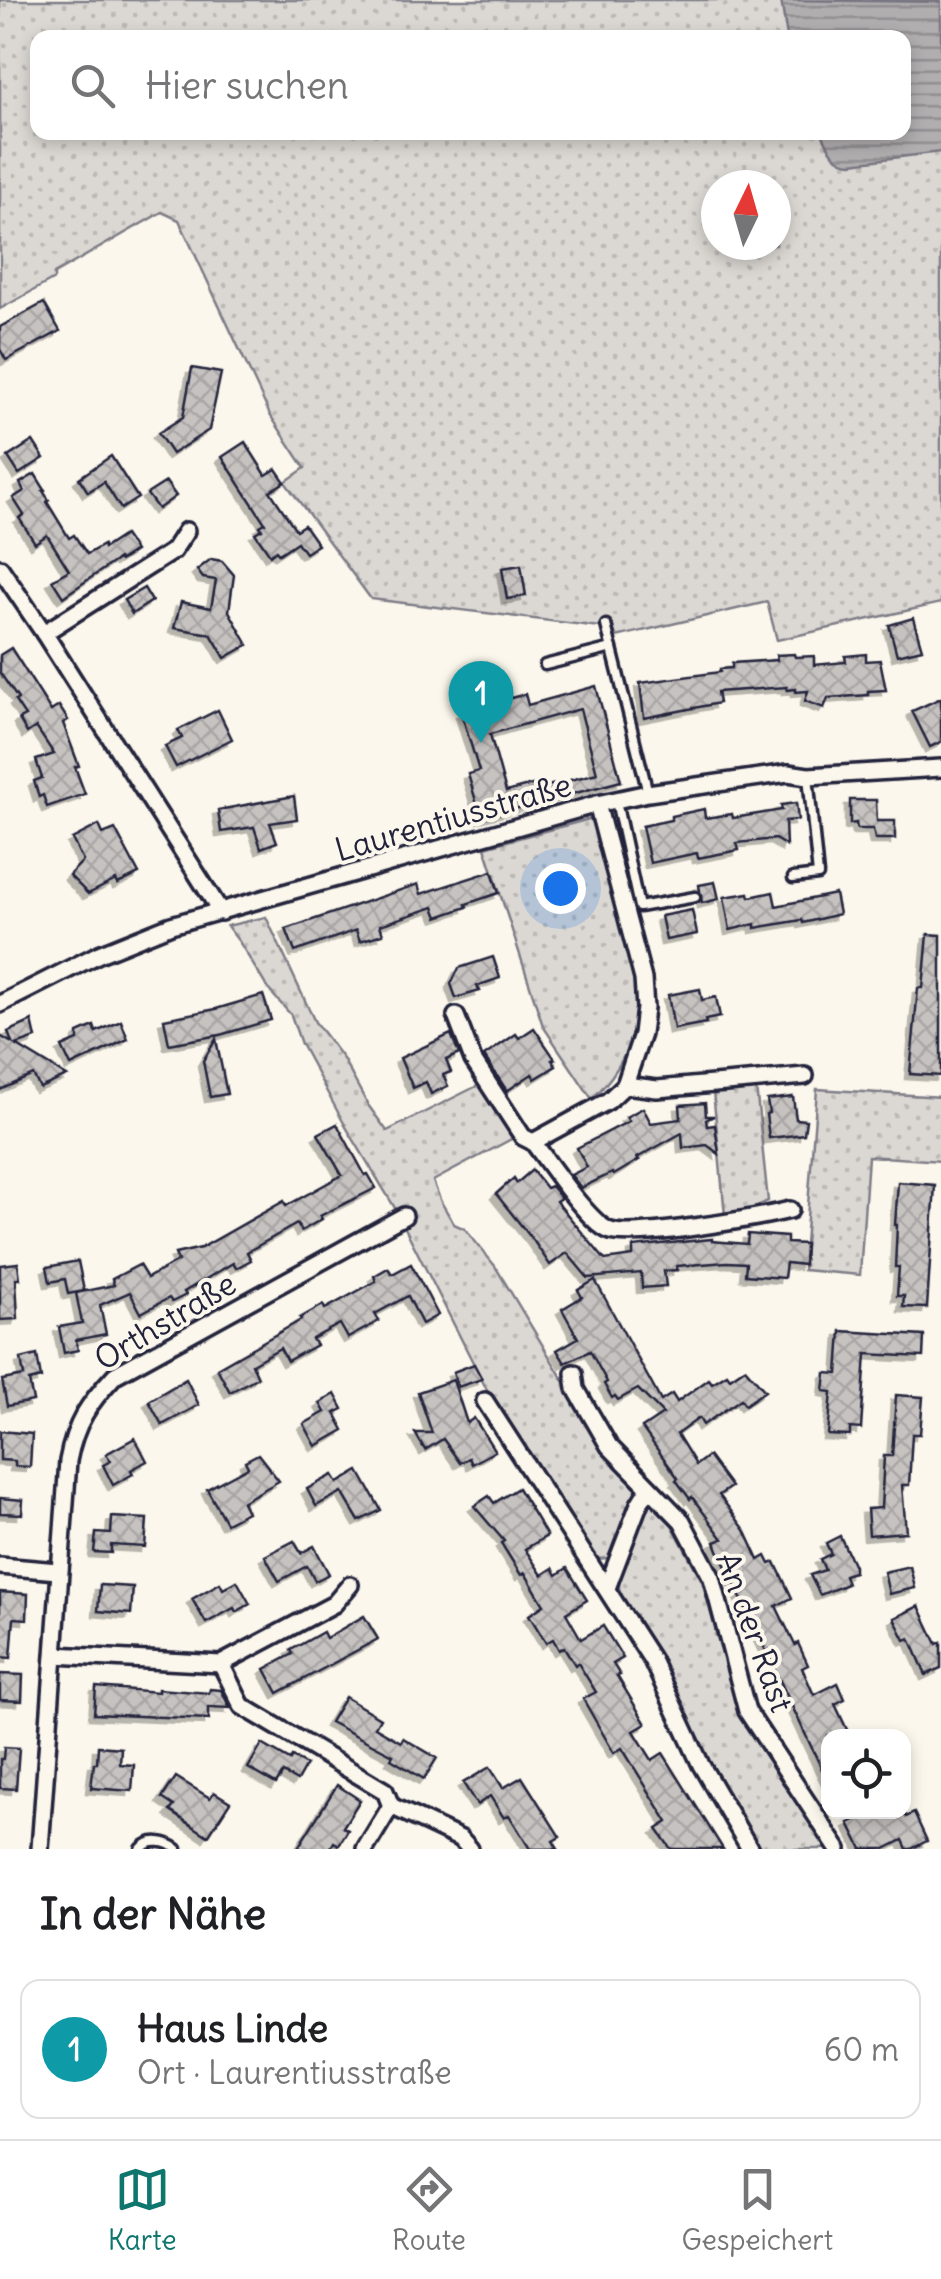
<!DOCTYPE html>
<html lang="de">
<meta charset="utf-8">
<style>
:root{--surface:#fff;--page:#f6f6f6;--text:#202124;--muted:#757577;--line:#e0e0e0;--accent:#0f766e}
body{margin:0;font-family:Delius,sans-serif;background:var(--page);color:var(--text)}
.controls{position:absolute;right:30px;bottom:30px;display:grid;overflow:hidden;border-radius:20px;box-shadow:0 5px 15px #0003}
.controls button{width:90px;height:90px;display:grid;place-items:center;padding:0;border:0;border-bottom:2px solid var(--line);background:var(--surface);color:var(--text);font:50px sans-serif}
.compass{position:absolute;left:701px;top:170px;width:90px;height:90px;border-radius:50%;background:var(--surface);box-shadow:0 5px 15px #0003;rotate:5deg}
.you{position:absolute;left:560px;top:888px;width:35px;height:35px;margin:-25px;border:8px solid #fff;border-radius:50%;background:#1a73e8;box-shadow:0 0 0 15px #1a73e833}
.badge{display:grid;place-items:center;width:65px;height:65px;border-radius:50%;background:var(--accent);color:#fff;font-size:32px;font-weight:700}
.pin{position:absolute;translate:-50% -82px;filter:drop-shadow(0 2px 5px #0008)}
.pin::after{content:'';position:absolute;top:52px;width:35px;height:30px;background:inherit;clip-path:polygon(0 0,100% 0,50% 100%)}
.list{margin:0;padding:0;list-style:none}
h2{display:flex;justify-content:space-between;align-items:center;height:130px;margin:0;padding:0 40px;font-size:42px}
h2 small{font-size:32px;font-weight:400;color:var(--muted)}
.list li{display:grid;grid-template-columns:65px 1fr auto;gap:30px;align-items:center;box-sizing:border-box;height:140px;margin:0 20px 20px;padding:0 20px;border:2px solid var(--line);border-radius:20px}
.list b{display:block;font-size:38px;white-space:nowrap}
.list p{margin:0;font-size:32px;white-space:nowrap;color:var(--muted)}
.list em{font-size:32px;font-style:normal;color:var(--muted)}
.icon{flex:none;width:55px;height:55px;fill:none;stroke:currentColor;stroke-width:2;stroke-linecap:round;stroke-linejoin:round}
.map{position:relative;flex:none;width:941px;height:1849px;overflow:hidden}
.search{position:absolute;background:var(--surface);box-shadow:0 5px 15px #0003;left:30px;right:30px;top:30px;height:110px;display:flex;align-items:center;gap:25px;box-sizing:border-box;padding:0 35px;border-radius:20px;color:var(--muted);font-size:38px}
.sheet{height:290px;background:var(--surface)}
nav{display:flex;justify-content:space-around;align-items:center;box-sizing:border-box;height:140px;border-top:2px solid var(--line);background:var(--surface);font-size:28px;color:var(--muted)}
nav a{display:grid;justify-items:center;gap:5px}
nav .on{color:var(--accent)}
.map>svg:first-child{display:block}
.green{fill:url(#green-dots);stroke:#7e7d87;stroke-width:2.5;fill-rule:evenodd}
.water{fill:url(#water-rules);stroke:#787681;stroke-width:2.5}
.building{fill:url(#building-cross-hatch);stroke:#22223b;stroke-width:2.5;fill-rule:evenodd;filter:url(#shadow)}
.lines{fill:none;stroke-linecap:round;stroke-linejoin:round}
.service-casing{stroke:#22223b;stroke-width:15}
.minor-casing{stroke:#22223b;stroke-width:22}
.service{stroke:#fbf7ec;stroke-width:8}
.minor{stroke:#fbf7ec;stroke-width:15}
.labels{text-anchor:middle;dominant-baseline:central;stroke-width:8;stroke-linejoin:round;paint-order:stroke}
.street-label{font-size:32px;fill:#22223b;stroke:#fbf7ec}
</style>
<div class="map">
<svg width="941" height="1849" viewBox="0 0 941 1849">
<defs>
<pattern id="green-dots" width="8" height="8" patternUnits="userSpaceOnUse" patternTransform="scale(2.5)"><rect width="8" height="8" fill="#dbd8d3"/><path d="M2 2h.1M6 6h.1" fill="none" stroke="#bcb9b6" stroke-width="1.8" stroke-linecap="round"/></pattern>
<pattern id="water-rules" width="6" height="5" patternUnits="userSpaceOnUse" patternTransform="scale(2.5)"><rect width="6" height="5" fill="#b1aeb0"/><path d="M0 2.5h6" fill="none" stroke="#908d90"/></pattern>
<pattern id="building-cross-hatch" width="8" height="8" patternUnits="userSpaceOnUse" patternTransform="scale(2.5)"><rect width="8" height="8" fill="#c6c2c0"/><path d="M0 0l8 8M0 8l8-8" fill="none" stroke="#aaa6a6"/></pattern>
<filter id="shadow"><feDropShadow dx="-5" dy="5" stdDeviation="0" flood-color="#0004"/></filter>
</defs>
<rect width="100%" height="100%" fill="#fbf7ec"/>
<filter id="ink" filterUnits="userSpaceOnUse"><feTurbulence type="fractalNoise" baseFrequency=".01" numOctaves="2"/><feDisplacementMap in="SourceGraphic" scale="20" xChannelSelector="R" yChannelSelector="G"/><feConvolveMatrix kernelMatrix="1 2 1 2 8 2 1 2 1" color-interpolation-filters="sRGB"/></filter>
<g filter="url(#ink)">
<g class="green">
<path d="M 0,0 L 941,0 L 941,603 L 777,640 L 767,602 L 616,637 L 612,623 L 600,627 L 371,599 L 285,482 L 305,468 L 270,415 L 179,220 L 162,212 L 54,274 L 54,279 L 0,309 ZM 38,38 L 904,38 L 904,132 L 38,132 ZM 716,185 L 776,185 L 776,245 L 716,245 Z"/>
<path d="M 590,819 C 603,842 607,874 614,900 C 635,980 658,1033 592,1099 L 543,1026 L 485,847 Z"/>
<polygon points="266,917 315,1022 343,1059 368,1105 387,1131 481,1084 515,1137 433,1181 441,1202 454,1224 465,1229 495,1266 605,1449 632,1484 672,1525 702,1581 739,1717 805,1811 827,1849 758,1849 707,1762 660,1658 625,1604 619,1588 620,1576 607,1558 598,1559 589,1551 491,1398 395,1208 346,1127 301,1044 291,1015 268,989 240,943 227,926"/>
<polygon points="756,1087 768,1201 743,1213 725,1215 713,1091"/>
<polygon points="817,1089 941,1097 941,1161 868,1156 860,1275 803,1270"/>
</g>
<path class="water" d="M 781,0 L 941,2 L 941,152 L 852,163 C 834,162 829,148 822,133 L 904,132 L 904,38 L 787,37 Z"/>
<g class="building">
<polygon points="44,303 60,331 6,360 0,349 0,327"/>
<polygon points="192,368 221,373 209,430 172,454 158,433 183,417"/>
<polygon points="33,441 44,458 19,474 8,457"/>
<polygon points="245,442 266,475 276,469 285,482 270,491 296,530 304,525 318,545 305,553 297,542 279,554 276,550 270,555 255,533 262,529 260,526 265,523 222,457"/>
<polygon points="111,456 138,498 121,509 104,482 88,492 79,478"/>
<polygon points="35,474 45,490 43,491 49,500 47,502 69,538 74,535 87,554 103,545 104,548 124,535 135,551 120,561 118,559 63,597 52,580 69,570 47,535 35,543 19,518 24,515 13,498 24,491 20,483"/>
<polygon points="166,482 176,496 158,509 147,494"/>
<polygon points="211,559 222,561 234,575 229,611 248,645 225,658 211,634 174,628 181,602 211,608 216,580 203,578 197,570"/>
<polygon points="521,565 526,596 507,599 502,568"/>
<polygon points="144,588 152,601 132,614 124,600"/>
<polygon points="913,618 922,649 897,655 889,625"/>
<polygon points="11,648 51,711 59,706 68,720 63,723 79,766 75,767 85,794 47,807 43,795 39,797 34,781 42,778 36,760 54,754 36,727 27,733 19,719 25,716 15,701 18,699 0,673 0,655"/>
<polygon points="794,654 795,657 814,656 814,665 846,662 845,656 866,654 866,661 880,660 886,690 868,691 868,695 828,698 824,708 805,701 808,691 796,692 796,689 787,690 787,687 717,692 719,703 644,718 640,683 720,672 720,669 732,668 732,663 777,660 776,655"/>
<path d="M 596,686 L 621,781 L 481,818 L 468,774 L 479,771 L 461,712 L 525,694 L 528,705 ZM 580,709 L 597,773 L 544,787 L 543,782 L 506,792 L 490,734 Z"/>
<polygon points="941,698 941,742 930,747 912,711"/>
<polygon points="218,710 232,739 176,767 165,746 182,738 178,730"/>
<polygon points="294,796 297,819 270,823 277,842 261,848 254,827 221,832 218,810"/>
<polygon points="850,800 876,800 877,821 895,821 895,839 875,839 873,829 857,829 856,823 850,824"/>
<polygon points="796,803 798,820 785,821 786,846 775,839 737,843 739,850 698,858 697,853 650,863 642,826 671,820 671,816 704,809 705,818 732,814 733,818 782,810 781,805"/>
<polygon points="99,825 103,834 115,829 139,874 118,884 116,880 88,894 69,875 83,861 72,839"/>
<polygon points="492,871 499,893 466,904 467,907 438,917 434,907 380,925 383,934 360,941 356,930 295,952 286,929 418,884 421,894"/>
<polygon points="715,882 719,899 702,903 699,885"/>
<polygon points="773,892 776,906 835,894 839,914 803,923 802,920 755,928 755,924 730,930 724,897 749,893 750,897"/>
<polygon points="692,910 697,934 666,940 661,916"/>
<polygon points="928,934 941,935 941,1076 910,1074 918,988 923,988"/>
<polygon points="493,957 500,978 477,986 480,991 456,998 451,984 459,968"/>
<polygon points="700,989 702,1000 716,997 720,1017 705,1020 706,1023 674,1029 668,995"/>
<polygon points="263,995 271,1020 220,1035 169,1044 164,1019 216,1009"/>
<polygon points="32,1021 36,1038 16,1045 67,1076 40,1088 33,1075 0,1090 0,1036 12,1043 8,1032"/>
<polygon points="121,1021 128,1039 71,1066 62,1047 78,1040 78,1033 94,1026 96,1032"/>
<polygon points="534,1028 555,1059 552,1060 556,1066 535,1079 532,1074 507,1091 484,1056 516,1034 519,1038"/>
<polygon points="451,1034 459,1054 446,1060 451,1072 443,1075 448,1086 431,1094 426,1082 413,1088 400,1058"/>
<polygon points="216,1039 227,1094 210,1097 203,1061"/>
<polygon points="793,1097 796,1119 806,1120 804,1134 769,1138 766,1114 769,1113 767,1100"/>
<polygon points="705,1103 706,1116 714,1116 706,1120 707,1126 715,1125 719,1154 707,1145 683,1148 682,1133 637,1158 639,1160 614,1175 612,1173 581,1188 571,1175 587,1167 577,1148 629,1121 626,1117 643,1108 651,1123 681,1119 680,1105"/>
<polygon points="337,1124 365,1175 368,1174 376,1188 320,1216 322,1219 301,1231 297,1224 247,1252 251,1260 236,1268 233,1263 184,1292 186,1295 172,1302 169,1298 141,1313 130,1292 100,1305 106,1334 76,1340 78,1350 64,1353 59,1327 82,1323 76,1293 114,1285 112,1279 139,1265 147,1278 178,1261 175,1254 201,1248 284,1201 286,1206 342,1175 318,1134"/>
<polygon points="532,1170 546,1188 551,1186 561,1198 556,1201 605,1260 633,1256 633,1247 661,1244 712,1239 712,1241 747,1244 748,1234 787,1237 787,1243 805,1244 804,1265 786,1263 784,1278 745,1275 746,1263 727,1262 677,1266 677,1270 664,1271 666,1286 642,1288 641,1273 588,1278 567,1253 550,1265 533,1240 496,1194 514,1178 517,1183"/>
<polygon points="898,1182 935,1185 927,1308 903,1307 904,1296 897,1296 899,1267 895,1267 897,1225 895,1225"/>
<polygon points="78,1261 84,1291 68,1294 65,1279 50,1282 47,1267"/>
<polygon points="18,1263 20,1279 16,1279 18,1319 0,1320 0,1265"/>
<polygon points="411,1264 438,1315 422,1324 408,1296 375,1314 379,1321 348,1338 340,1324 312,1339 316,1345 287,1361 280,1348 252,1364 258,1377 230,1392 217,1368 301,1320 300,1318 323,1305 325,1309 376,1281 374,1276 388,1268 392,1274"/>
<polygon points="595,1280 661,1401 672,1394 677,1402 709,1379 712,1383 727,1374 730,1378 745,1368 765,1391 745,1405 741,1399 703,1425 699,1418 677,1434 696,1465 708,1456 731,1487 719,1495 745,1530 759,1560 766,1556 770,1564 775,1562 792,1598 776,1606 795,1645 798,1643 808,1665 802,1668 814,1695 838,1683 845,1699 835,1704 850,1736 828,1736 828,1782 718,1550 715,1542 723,1539 692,1497 690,1499 676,1480 678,1478 642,1428 663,1414 638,1389 618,1400 615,1396 612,1398 604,1384 607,1382 590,1351 565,1363 557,1350 578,1338 562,1309 582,1297 578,1290"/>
<polygon points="841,1331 924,1336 923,1357 866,1354 861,1429 850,1428 850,1436 828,1435 832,1392 824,1391 826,1373 838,1374"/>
<polygon points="37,1355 41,1378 29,1381 33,1401 7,1406 2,1380 24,1376 21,1359"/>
<polygon points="474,1364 482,1379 458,1387 453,1372"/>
<polygon points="186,1379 199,1405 162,1425 149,1401"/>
<polygon points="453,1380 467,1423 474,1418 495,1451 472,1464 469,1458 460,1463 443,1439 425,1450 415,1433 432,1433 418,1392"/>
<polygon points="335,1394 343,1409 335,1413 344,1430 316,1446 304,1424 325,1412 320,1403"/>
<polygon points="896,1395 923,1397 920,1434 912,1434 909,1485 902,1485 906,1532 869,1535 867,1509 881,1508 884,1456 892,1456"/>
<polygon points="0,1431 32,1434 30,1467 15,1466 15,1461 0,1460"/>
<polygon points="135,1438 147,1461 131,1470 133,1474 113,1485 103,1465 111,1461 106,1454"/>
<polygon points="258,1454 279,1481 242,1502 247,1512 226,1523 207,1489 248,1467 245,1461"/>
<polygon points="359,1471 381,1510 359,1521 342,1492 316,1506 307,1489 333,1475 338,1483"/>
<polygon points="518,1488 547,1536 525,1549 542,1575 553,1568 557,1575 567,1568 587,1600 566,1613 581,1639 603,1626 623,1658 613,1664 620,1675 617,1676 646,1724 634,1731 652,1760 663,1753 723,1849 671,1849 657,1829 668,1822 622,1748 614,1753 583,1699 596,1692 578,1663 575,1665 564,1647 559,1650 553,1639 546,1643 529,1615 544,1605 525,1573 521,1575 501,1543 504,1541 474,1506 489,1496 494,1503"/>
<polygon points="0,1498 23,1500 22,1514 0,1513"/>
<polygon points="112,1517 147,1519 145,1547 111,1545 111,1553 94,1552 96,1533 111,1534"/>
<polygon points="840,1536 854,1566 854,1572 844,1575 847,1584 820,1595 810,1575 825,1570 820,1559 831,1554 826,1543"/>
<polygon points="294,1541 301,1553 314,1546 329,1574 315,1581 307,1566 279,1581 265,1556"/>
<polygon points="910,1566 915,1588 889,1594 884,1572"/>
<polygon points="237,1581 250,1604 236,1612 234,1608 206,1623 192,1599 220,1583 223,1589"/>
<polygon points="100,1585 133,1587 131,1614 98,1611"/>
<polygon points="0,1592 28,1594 27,1619 14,1618 11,1658 0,1657"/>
<polygon points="919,1606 937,1644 941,1642 941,1668 926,1675 910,1638 905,1640 894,1618"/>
<polygon points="364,1616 378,1639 278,1693 265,1669 293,1654 291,1650 323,1632 326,1638"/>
<polygon points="0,1674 23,1675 22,1701 0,1700"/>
<polygon points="96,1687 158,1692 158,1689 209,1693 210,1689 221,1690 230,1708 209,1707 209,1719 94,1714"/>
<polygon points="345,1697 380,1718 375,1727 401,1742 403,1738 437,1758 424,1779 391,1759 393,1755 330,1722"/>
<polygon points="262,1744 290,1760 292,1757 306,1765 297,1781 283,1773 276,1784 248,1768"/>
<polygon points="98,1746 121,1748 120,1764 134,1765 132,1791 91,1788 94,1763 97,1763"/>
<polygon points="4,1747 19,1748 16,1789 0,1788 0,1759 3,1759"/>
<polygon points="490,1767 503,1788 522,1777 560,1837 553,1841 558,1849 530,1849 509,1815 504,1818 490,1796 477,1805 463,1783"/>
<polygon points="176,1777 210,1798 214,1792 230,1802 208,1836 170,1811 174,1806 162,1798"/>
<polygon points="337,1785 360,1800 343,1827 348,1830 339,1845 334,1842 330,1849 297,1849"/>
<polygon points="904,1811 906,1817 914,1813 927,1841 911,1849 907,1849 903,1840 885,1849 862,1849 849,1823 872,1812 873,1815 881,1812 882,1815 891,1812"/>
</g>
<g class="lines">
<g class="service-casing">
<g id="service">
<polyline points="606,625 648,793"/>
<polyline points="545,665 612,648"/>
<polyline points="616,801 639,907 695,897"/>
<polyline points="793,878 818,875 808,776"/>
<path d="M 141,1849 C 151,1838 166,1841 177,1849"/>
</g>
</g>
<g class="minor-casing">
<g id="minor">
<polyline points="0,568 44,633 221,912"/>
<polyline points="44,633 173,551 186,531"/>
<path d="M 597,804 L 643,979 L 645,1008 L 642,1034 L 625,1085 L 608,1101 L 533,1142 C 549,1163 587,1220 608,1230 C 630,1241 761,1217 790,1210"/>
<polyline points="0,1004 99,954 171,925 597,804 648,793 788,773 808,776 941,768"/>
<polyline points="456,1016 473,1060 523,1137 533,1142"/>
<polyline points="625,1085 657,1089 805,1076"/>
<polyline points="574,1373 576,1389 609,1446 682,1521 712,1578 747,1711 838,1849"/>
<polyline points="485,1401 652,1660 701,1765 750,1849"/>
<polyline points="0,1566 58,1571"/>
<polyline points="607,1588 639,1504 649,1488"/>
<polyline points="55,1655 221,1664 334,1604 350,1585"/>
<polyline points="221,1664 242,1706 385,1791 391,1806"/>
<path d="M 40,1849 L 68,1461 C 75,1423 89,1403 115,1375 L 404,1216"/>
<polyline points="365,1849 391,1806 461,1839 470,1849"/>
</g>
</g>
<use href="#service" class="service"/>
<use href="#minor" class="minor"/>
</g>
</g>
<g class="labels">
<g class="street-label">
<text transform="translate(453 817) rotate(-16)">Laurentiusstraße</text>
<text transform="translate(165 1321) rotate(-31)">Orthstraße</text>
<text transform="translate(755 1632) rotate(70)">An der Rast</text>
</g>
</g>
</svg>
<div class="controls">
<button><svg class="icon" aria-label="locate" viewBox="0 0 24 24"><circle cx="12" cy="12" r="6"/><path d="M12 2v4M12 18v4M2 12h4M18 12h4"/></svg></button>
</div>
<svg class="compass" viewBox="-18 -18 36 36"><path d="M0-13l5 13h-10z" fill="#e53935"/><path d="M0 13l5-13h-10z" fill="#757577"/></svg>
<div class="you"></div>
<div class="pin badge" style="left:481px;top:743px;background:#0f9aa8">1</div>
<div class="search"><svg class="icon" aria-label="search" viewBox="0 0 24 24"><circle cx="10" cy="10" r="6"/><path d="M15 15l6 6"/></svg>Hier suchen</div>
</div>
<section class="sheet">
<h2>In der Nähe<small></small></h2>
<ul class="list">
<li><span class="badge" style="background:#0f9aa8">1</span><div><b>Haus Linde</b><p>Ort · Laurentiusstraße</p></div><em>60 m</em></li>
</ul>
</section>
<nav>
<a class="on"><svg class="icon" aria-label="map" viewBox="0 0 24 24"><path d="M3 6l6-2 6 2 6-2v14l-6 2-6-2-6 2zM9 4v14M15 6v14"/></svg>Karte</a>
<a><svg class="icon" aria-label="directions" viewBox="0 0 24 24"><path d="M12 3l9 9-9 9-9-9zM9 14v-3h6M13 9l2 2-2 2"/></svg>Route</a>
<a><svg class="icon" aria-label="saved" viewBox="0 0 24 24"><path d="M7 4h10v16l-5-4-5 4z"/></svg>Gespeichert</a>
</nav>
